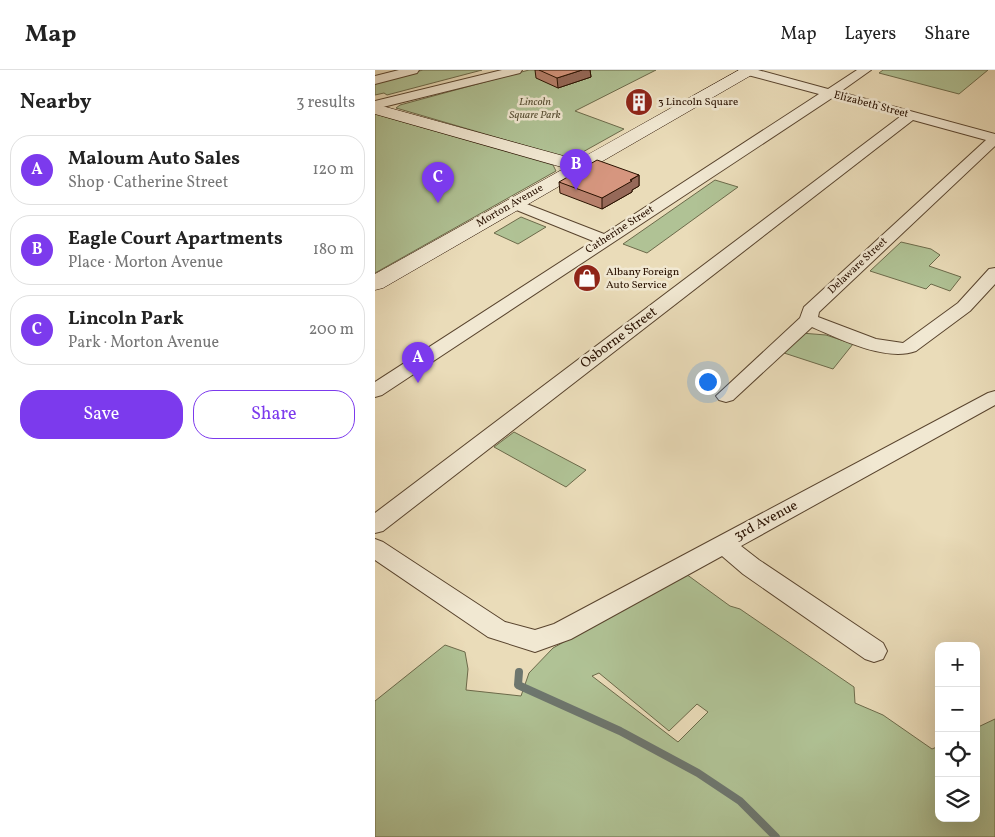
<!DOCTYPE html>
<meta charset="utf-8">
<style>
:root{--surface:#fff;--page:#f2f2f2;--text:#222;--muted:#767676;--line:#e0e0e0;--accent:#7c3aed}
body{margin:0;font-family:Vollkorn,serif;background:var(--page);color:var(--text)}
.controls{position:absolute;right:15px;bottom:15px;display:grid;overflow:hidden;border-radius:10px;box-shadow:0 5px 20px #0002}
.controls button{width:45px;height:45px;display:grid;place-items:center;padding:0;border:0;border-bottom:1px solid var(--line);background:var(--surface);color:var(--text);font:25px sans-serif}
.you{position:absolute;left:332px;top:311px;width:18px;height:18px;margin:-12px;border:4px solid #fff;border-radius:50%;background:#1a73e8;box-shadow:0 0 0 8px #1a73e833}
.badge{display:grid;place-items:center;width:32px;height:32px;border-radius:50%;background:var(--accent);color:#fff;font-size:16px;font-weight:700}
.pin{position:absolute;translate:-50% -41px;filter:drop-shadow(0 1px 2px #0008)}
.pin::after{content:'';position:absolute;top:26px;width:18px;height:15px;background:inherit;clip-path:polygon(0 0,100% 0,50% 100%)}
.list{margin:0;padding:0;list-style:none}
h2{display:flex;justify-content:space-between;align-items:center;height:65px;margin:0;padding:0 20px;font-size:21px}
h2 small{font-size:16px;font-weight:400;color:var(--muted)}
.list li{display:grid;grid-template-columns:32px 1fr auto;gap:15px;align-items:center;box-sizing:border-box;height:70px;margin:0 10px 10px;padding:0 10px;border:1px solid var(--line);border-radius:20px}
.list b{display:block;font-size:19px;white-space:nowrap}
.list p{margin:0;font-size:16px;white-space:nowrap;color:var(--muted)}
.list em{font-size:16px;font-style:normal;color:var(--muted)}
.actions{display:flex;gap:10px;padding:15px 20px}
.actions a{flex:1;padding:11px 0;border:1px solid var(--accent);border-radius:20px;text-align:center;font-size:18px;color:var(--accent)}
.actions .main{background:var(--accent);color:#fff}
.icon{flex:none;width:28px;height:28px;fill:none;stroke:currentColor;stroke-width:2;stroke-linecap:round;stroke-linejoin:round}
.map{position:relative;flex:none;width:620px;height:767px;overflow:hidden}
header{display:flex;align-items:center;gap:30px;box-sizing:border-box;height:70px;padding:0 25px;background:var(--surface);border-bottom:1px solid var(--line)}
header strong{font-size:24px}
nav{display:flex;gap:28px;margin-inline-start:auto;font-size:18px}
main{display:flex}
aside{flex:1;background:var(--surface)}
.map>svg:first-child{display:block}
.green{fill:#b0c295;stroke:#6c6a4a;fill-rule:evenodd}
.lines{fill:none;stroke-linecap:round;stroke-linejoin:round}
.stream{stroke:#6d766e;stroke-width:8}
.street-casing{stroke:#59442e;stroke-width:2}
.secondary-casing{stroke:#291100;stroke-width:1}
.street{fill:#f1e8d2;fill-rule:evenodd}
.secondary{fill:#f1e8d2;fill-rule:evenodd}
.wall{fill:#b8816d;stroke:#291100}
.shaded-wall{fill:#966959;stroke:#291100}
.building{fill:#d6967f;stroke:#291100}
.labels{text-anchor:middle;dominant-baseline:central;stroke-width:5;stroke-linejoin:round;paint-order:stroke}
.far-park-label{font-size:11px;font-style:italic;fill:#584f34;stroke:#f1e8d2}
.far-poi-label{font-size:11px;fill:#291100;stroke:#f1e8d2;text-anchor:start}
.far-street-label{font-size:11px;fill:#291100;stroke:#f1e8d2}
.street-label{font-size:14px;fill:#291100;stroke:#f1e8d2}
</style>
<header>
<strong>Map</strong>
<nav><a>Map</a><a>Layers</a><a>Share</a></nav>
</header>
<main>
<aside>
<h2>Nearby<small>3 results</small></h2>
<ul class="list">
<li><span class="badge">A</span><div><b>Maloum Auto Sales</b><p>Shop · Catherine Street</p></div><em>120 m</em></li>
<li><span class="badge">B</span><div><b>Eagle Court Apartments</b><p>Place · Morton Avenue</p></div><em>180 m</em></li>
<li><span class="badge">C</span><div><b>Lincoln Park</b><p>Park · Morton Avenue</p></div><em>200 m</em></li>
</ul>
<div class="actions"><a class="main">Save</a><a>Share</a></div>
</aside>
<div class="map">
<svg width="620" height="767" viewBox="0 0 620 767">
<rect width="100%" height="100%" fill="#eadcb9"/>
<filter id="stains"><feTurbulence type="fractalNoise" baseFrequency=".004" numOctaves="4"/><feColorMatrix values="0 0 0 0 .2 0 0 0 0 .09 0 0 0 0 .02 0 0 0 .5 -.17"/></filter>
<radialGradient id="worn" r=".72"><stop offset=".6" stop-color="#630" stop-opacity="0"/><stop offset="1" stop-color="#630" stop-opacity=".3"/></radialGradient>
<g class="green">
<polygon points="48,0 107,0 12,25 9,23 0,25 0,12"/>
<polygon points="154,0 281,0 200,41 249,59 197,88 189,87 21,38 25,35"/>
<polygon points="508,0 613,0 584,24 504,3"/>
<polygon points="0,44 178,95 181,101 0,203"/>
<polygon points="340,110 363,117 272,183 248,174"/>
<polygon points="146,147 171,157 143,174 119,163"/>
<polygon points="526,172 556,179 565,185 554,196 586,207 575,221 556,214 551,219 495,201"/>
<polygon points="426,263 451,265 478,274 458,299 406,282"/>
<polygon points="139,362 211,400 191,417 119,377"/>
<path d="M 311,504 L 355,536 L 365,539 L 479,617 L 480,633 L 508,645 L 557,679 L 564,676 L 564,748 L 601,748 L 601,658 L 620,649 L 620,767 L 0,767 L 0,631 L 70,575 L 90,582 L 93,599 L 91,620 L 146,626 L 154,603 L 178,578 ZM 224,603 L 294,661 L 322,634 L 333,642 L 303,672 L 217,606 Z"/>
</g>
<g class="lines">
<polyline class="stream" points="144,602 143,615 245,661 323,703 365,731 401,767"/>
<g class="street-casing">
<g id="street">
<polygon points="24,0 44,0 42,3 0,14 0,6"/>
<polygon points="127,0 147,0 145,3 0,39 0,31"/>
<path d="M 368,0 L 383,0 L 453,19 L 482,0 L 496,0 L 465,22 L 620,64 L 620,76 L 444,242 L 443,247 L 501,269 L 528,273 L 583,233 L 614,199 L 620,198 L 620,214 L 595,241 L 541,281 C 511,292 464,269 437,257 L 358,330 L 351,332 L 344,330 L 341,326 L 425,248 L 429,237 L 611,70 L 538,50 L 8,461 L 0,463 L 0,443 L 526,46 L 457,28 L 7,325 L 0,327 L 0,312 L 218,171 L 134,137 L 131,134 L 134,131 L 144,131 L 229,164 L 444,24 L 369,4 Z"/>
<polygon points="620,321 620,335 366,476 384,490 508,573 512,581 508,589 499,592 490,589 368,504 347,486 196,569 160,582 113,567 0,490 0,469 8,472 130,552 160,560 179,554 613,323"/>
</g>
</g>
<g class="secondary-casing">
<polygon id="secondary" points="364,0 383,0 380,3 8,218 0,220 0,204 190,98 0,44 0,34 203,90"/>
</g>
<use href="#street" class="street"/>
<use href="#secondary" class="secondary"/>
</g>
<g class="wall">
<polygon points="160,0 215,0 216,7 183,18 161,8"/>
<polygon points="264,105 264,116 257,120 257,122 227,139 185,123 184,112"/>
</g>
<g class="shaded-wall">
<polygon points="207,0 215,0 216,7 183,18 182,8"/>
<polygon points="264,105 264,116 257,120 257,122 227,139 227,128"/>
</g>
<g class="building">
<polygon points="164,0 207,0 182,8"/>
<polygon points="222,90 264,105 255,110 257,111 227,128 184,112"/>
</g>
<defs>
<g id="building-disc" transform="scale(1.4375)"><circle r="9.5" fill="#8f2418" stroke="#f1e8d2"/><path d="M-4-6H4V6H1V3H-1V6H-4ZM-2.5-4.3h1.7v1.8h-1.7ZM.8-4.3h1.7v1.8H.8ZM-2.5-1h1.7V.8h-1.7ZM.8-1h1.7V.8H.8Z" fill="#fff"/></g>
<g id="shop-disc" transform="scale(1.4375)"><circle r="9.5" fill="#8f2418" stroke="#f1e8d2"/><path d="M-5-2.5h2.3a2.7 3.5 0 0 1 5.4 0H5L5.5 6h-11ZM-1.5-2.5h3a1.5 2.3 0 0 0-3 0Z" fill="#fff"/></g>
</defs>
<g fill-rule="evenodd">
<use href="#building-disc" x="264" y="32"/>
<use href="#shop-disc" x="212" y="208"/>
</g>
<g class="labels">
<g class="far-park-label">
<text x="160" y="32">Lincoln<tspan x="160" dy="13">Square Park</tspan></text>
</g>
<g class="far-poi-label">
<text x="283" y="32">3 Lincoln Square</text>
<text x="231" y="202">Albany Foreign<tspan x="231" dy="13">Auto Service</tspan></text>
</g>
<g class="far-street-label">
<text transform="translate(496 35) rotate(15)">Elizabeth Street</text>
<text transform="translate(135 136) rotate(-30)">Morton Avenue</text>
<text transform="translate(245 160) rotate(-33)">Catherine Street</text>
<text transform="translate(483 196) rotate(-43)">Delaware Street</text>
</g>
<g class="street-label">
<text transform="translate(244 268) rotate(-37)">Osborne Street</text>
<text transform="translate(391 451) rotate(-28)">3rd Avenue</text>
</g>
</g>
<rect width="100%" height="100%" filter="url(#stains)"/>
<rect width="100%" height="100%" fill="url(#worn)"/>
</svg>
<div class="controls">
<button>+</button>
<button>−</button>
<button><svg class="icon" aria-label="locate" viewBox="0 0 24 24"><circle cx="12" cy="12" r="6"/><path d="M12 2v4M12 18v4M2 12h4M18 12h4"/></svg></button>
<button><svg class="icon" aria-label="layers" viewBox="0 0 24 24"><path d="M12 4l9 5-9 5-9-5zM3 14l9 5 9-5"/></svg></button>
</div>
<div class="you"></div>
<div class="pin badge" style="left:43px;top:313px">A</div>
<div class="pin badge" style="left:201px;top:120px">B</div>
<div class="pin badge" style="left:63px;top:133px">C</div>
</div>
</main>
